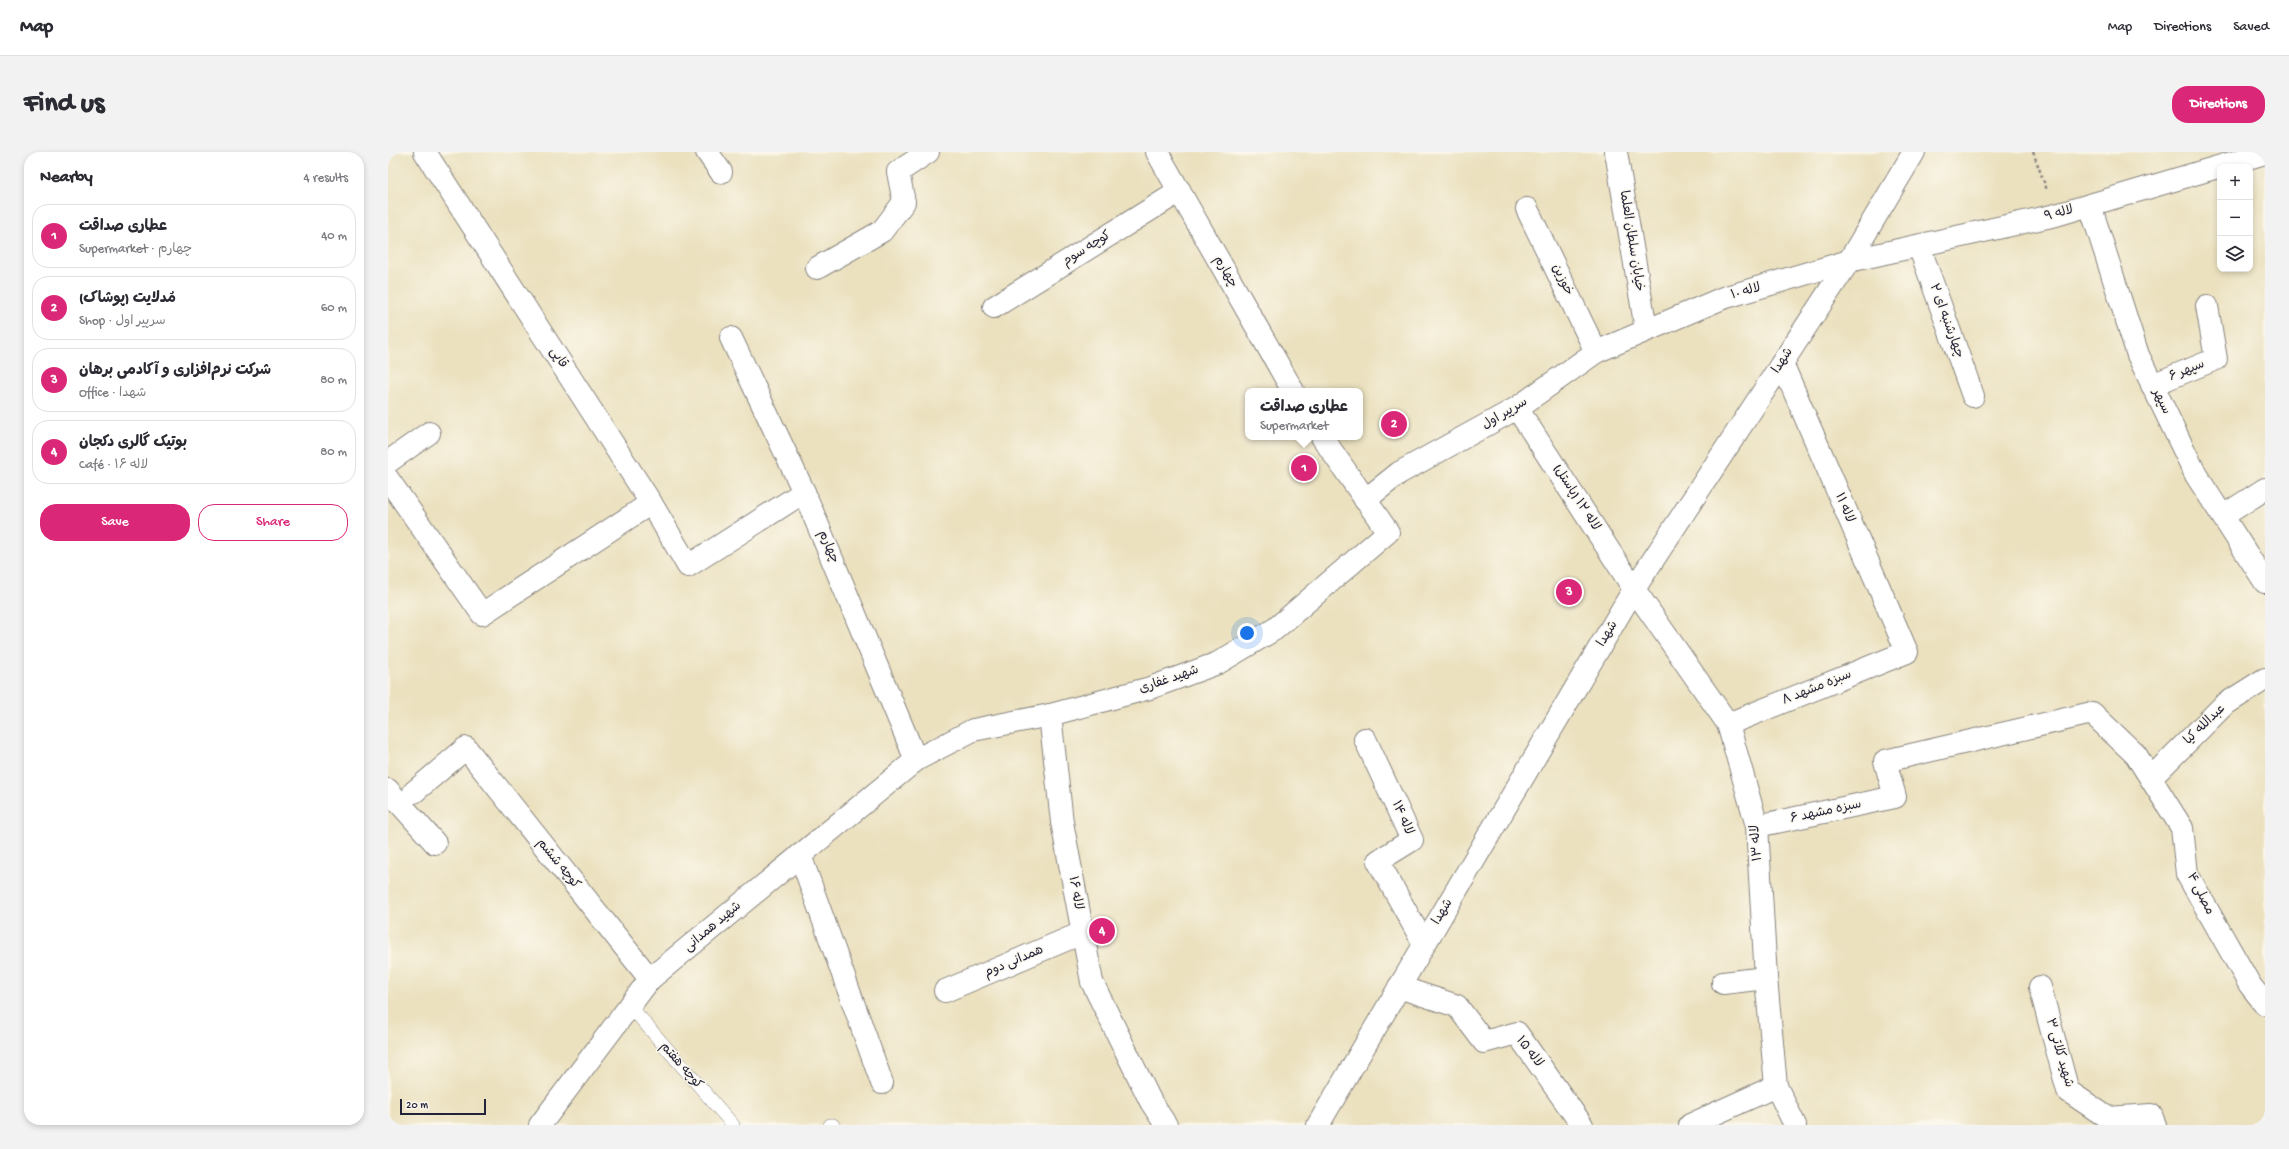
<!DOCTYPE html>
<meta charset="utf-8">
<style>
:root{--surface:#fff;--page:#f2f2f3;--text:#2b2b33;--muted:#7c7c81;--line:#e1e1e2;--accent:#db2777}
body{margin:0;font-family:"Gochi Hand","Playpen Sans Arabic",sans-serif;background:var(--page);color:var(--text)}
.controls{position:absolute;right:12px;top:12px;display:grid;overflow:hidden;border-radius:8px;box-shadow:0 2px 6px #0003}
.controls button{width:36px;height:36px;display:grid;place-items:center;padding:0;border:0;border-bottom:1px solid var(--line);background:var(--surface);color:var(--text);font:20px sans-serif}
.scale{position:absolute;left:12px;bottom:10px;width:86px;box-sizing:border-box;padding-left:4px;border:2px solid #22223b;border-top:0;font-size:11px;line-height:14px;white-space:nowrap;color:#22223b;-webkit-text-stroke:3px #fbf7ec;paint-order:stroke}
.you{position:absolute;left:859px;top:481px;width:14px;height:14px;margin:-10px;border:3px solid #fff;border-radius:50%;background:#1a73e8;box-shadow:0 0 0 6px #1a73e833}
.badge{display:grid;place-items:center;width:26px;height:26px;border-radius:50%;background:var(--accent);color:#fff;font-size:13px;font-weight:700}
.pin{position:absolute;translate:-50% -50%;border:2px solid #fff;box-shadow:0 1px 4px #0006}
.popup{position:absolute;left:857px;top:236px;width:118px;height:52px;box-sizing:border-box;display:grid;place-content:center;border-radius:8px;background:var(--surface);filter:drop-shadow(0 1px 3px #0005);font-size:13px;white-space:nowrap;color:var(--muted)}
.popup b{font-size:15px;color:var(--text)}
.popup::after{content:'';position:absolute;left:50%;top:100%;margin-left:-8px;border:8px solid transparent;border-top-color:var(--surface)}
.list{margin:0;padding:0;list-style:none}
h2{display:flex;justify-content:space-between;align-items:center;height:52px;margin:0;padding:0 16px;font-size:17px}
h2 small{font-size:13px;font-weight:400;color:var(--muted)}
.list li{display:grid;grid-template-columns:26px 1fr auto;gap:12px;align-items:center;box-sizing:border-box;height:64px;margin:0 8px 8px;padding:0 8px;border:1px solid var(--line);border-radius:16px}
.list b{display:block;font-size:15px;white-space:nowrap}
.list p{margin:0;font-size:13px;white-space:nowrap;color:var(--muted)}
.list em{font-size:13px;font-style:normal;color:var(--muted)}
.actions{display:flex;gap:8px;padding:12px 16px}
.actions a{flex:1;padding:9px 0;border:1px solid var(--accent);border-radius:16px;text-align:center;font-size:14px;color:var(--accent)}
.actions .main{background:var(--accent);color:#fff}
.icon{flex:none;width:22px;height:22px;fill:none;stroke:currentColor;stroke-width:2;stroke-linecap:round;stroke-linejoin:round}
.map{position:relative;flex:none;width:1877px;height:973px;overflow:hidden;border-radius:16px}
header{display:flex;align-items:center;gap:24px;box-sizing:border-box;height:56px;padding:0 20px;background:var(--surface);border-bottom:1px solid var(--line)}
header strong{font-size:19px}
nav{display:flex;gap:22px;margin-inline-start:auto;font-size:14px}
.intro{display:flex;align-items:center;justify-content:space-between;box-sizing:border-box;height:96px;padding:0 24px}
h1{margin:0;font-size:28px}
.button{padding:10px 18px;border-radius:16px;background:var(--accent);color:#fff;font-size:14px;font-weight:700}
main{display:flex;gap:24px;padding:0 24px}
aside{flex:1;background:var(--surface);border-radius:16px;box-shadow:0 2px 6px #0003}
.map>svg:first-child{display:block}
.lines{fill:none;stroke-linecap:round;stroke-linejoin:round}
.lane-casing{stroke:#86827d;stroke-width:14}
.street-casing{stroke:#86827d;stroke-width:24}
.primary-casing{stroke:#86827d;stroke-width:24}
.path{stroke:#86827d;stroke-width:2.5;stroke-dasharray:3 3;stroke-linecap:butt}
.lane{stroke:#fff;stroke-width:13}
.street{stroke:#fff;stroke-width:22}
.primary{stroke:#fff;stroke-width:22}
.labels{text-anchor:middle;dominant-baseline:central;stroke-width:3;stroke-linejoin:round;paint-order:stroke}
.street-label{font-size:13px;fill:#22223b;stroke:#fbf7ec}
</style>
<header>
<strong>Map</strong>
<nav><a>Map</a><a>Directions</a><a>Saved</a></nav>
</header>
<div class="intro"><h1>Find us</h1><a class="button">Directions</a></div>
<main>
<aside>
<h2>Nearby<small>4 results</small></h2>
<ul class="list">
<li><span class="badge">1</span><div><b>عطاری صداقت</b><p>Supermarket · چهارم</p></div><em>40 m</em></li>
<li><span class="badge">2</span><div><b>مُدلایت (پوشاک)</b><p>Shop · سرپیر اول</p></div><em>60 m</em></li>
<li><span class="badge">3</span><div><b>شرکت نرم‌افزاری و آکادمی برهان</b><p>Office · شهدا</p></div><em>80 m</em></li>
<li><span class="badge">4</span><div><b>بوتیک گالری دکجان</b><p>Café · لاله ۱۶</p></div><em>80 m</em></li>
</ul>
<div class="actions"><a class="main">Save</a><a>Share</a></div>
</aside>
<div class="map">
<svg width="1877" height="973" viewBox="0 0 1877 973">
<rect width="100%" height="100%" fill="#fbf7ec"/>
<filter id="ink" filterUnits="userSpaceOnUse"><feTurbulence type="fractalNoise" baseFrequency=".025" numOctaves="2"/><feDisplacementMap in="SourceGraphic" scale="8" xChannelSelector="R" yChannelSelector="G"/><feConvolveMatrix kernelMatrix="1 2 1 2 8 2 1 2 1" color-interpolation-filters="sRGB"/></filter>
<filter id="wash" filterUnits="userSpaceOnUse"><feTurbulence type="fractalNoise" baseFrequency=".012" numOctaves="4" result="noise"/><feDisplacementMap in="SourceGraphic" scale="16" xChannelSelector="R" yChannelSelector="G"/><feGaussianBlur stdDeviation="0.9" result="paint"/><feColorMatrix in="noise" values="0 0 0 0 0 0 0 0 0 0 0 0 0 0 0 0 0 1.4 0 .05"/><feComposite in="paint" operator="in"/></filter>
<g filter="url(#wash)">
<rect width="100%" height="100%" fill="#ebe1bf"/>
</g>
<g filter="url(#ink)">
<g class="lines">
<g class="lane-casing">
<g id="lane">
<polyline points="242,854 345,973"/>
<polyline points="442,973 445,973"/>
</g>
</g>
<g class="street-casing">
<g id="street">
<polyline points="37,0 263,351 300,414 416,340"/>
<polyline points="319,0 333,20"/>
<polyline points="769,0 905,239"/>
<polyline points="1228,0 1258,177"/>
<polyline points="1702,53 1750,203 1808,323 1877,430"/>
<polyline points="1139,57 1208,200"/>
<polyline points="1531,94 1585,244"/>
<polyline points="429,116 494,79 516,50 510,20 540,0"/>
<polyline points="606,155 792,39"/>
<polyline points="343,186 416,340 528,608"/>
<polyline points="1764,233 1828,207 1819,154"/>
<polyline points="1129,256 1246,437 1340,572 1369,674 1378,826 1388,934 1407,973"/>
<polyline points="0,310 41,281"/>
<polyline points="0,327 94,462 263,351"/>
<polyline points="977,348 1011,321 1129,256 1208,200 1335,146 1461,109 1668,63 1877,1"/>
<polyline points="1835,364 1877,337"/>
<polyline points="662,563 674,670 704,830 763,950 778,973"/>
<polyline points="1340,572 1519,500 1394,211"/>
<polyline points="977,587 1024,688 990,709 1036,792"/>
<polyline points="1763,626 1836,553 1877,527"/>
<polyline points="0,638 47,691"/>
<polyline points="26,640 78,596 262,827"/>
<polyline points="1369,674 1507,645 1497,609 1704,561 1748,603 1794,676 1799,722 1862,833 1877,852"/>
<polyline points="412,703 494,931"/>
<polyline points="1335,831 1378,826"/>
<polyline points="1011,835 1069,854 1096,890 1129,881 1194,973"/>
<polyline points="1652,835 1680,939 1720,966 1763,963 1767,973"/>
<polyline points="557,839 694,781"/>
<polyline points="152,973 262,827 528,608 585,578 662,563 762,536 830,511 887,477 1000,380 934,285"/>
<polyline points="1302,973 1388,934"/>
</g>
</g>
<g class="primary-casing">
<polyline id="primary" points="930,973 1246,437 1461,109 1526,0"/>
</g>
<polyline class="path" points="1645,0 1659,38"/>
<use href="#lane" class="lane"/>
<use href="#street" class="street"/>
<use href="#primary" class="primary"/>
</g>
</g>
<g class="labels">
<g class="street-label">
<text transform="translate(1671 62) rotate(-15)">۹ لاله</text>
<text transform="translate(1243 89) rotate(81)">خیابان سلطان العلما</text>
<text transform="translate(699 97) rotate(-32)">کوچه سوم</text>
<text transform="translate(837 120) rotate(60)">چهارم</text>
<text transform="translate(1174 128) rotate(64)">خوزین</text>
<text transform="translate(1358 140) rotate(-16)">لاله ۱۰</text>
<text transform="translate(1558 169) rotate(70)">۲ چهارشنبه ای</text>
<text transform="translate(170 206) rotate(57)">قاپی</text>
<text transform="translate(1395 209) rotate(-57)">شهدا</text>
<text transform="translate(1799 219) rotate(-22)">۶ سپهر</text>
<text transform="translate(1773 250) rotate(64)">سپهر</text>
<text transform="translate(1117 262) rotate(-31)">سرپیر اول</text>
<text transform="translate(1188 346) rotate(57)">لاله ۱۲ (پاستل)</text>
<text transform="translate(1456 356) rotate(67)">۱۱ لاله</text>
<text transform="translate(440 395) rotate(67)">چهارم</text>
<text transform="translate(1220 482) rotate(-59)">شهدا</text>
<text transform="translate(781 528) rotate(-19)">شهید غفاری</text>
<text transform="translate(1429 536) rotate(-22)">۸ سبزه مشهد</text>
<text transform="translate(1817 573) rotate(-44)">عبدالله کیا</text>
<text transform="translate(1438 660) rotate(-12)">۶ سبزه مشهد</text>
<text transform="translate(1014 666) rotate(66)">۱۴ لاله</text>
<text transform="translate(1369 691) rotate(-95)">لاله ۱۳</text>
<text transform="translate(170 712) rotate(51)">کوچه ششم</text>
<text transform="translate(687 741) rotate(80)">لاله ۱۶</text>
<text transform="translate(1812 742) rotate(63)">۴ مصلی</text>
<text transform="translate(1055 760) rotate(-59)">شهدا</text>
<text transform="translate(325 775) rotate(-40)">شهید همدانی</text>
<text transform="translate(626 810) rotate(-23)">همدانی دوم</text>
<text transform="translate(1141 900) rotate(52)">۱۵ لاله</text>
<text transform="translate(1671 901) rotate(74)">۳ شهید کلاتی</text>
<text transform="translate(293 914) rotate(49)">کوچه هفتم</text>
</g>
</g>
</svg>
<div class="controls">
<button>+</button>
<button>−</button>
<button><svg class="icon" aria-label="layers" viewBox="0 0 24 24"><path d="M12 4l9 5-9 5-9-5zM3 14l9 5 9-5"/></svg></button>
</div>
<div class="scale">20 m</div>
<div class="you"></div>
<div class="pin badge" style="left:916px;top:316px">1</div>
<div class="popup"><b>عطاری صداقت</b>Supermarket</div>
<div class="pin badge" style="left:1006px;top:272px">2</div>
<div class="pin badge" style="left:1181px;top:440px">3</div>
<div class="pin badge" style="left:714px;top:779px">4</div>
</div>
</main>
